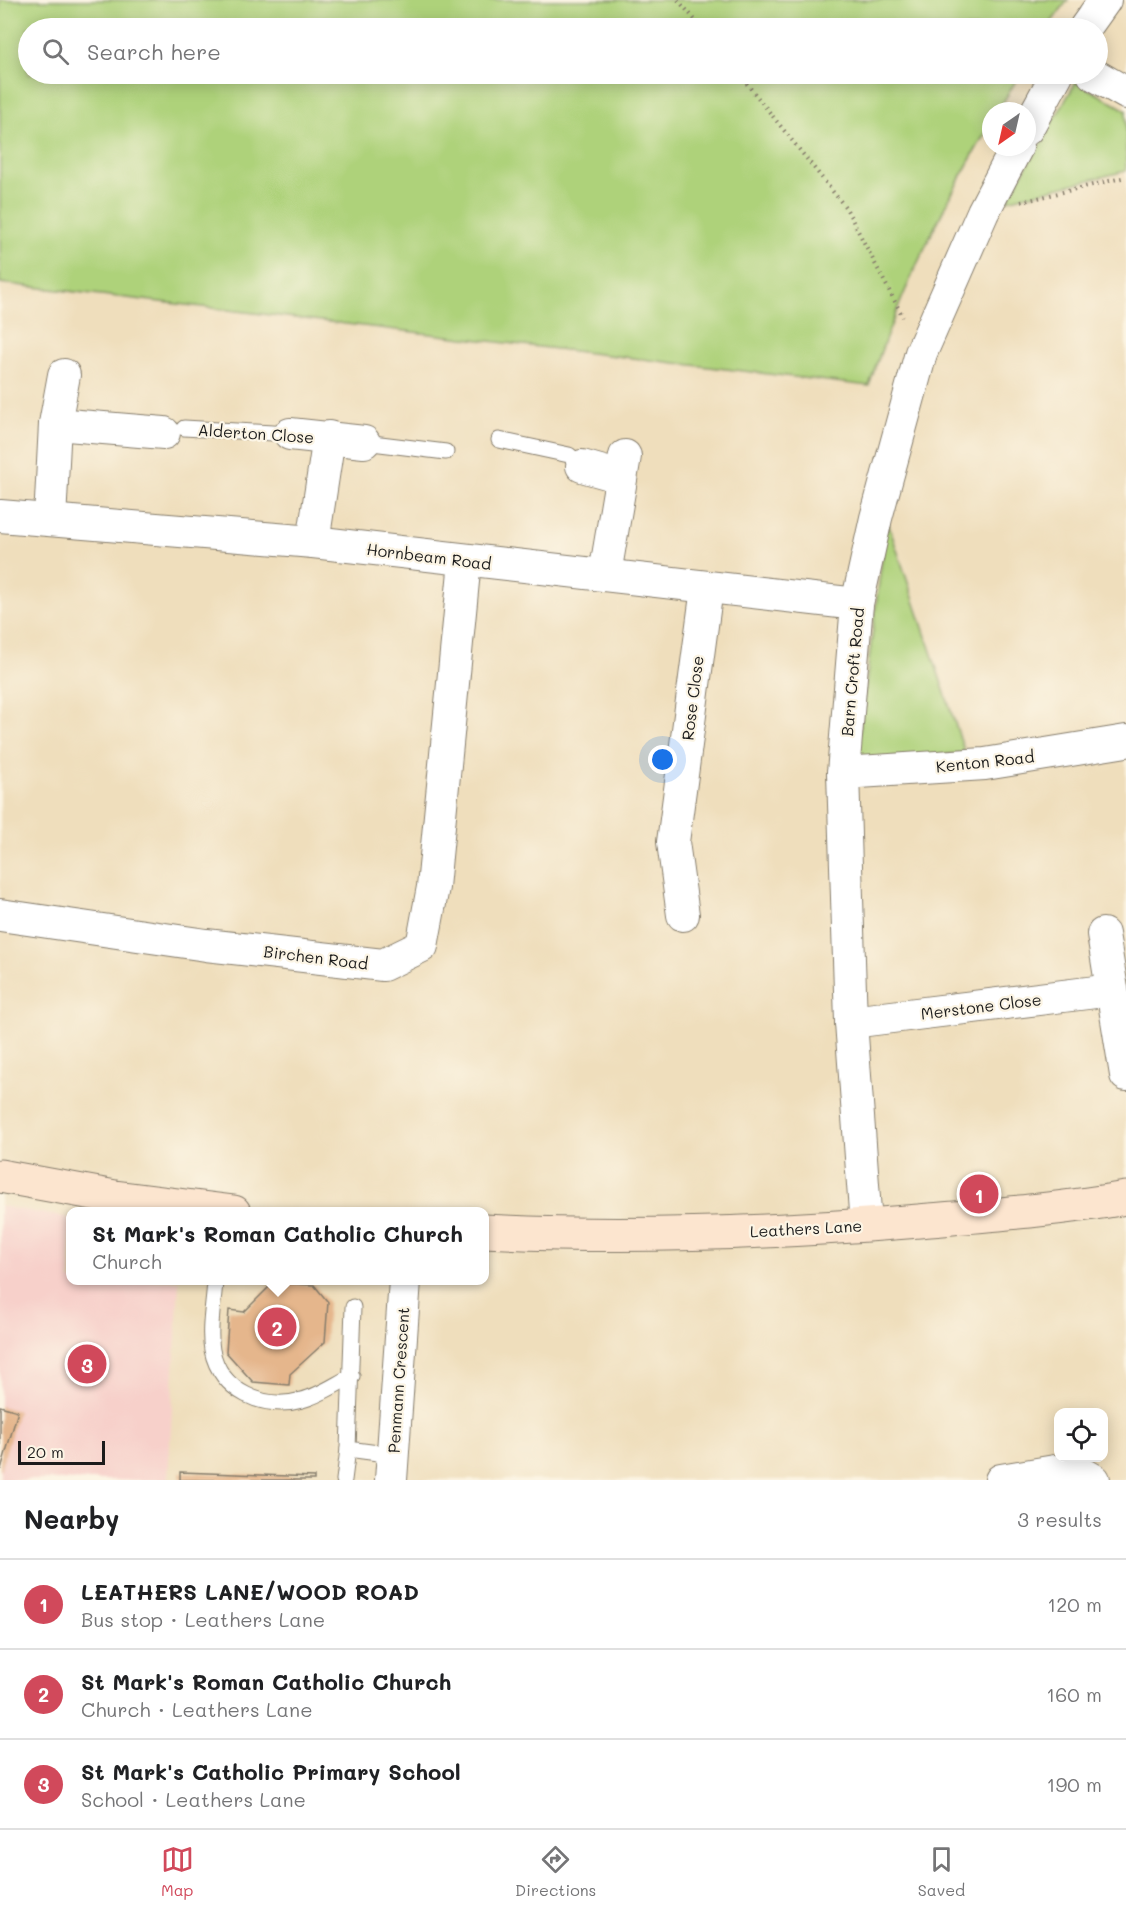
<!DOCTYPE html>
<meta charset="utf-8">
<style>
:root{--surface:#fff;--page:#f2f2f2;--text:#202124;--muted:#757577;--line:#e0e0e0;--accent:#d1495b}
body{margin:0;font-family:Mali,sans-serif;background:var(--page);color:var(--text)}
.controls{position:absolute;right:18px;bottom:18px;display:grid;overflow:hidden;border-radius:12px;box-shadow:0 3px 15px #0003}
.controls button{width:54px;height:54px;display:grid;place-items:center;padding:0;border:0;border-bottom:2px solid var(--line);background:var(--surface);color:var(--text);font:30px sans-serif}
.compass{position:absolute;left:982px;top:102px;width:54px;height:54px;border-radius:50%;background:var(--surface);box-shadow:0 3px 15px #0003;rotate:214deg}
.scale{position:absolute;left:18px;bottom:15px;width:87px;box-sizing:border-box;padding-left:6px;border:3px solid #1c1c1c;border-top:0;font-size:16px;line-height:21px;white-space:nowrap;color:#1c1c1c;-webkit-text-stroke:4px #fcf5e5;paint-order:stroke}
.you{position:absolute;left:663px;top:760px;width:21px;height:21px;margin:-15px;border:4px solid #fff;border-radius:50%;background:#1a73e8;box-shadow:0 0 0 9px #1a73e833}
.badge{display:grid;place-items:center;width:39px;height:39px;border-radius:50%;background:var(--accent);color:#fff;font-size:20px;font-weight:700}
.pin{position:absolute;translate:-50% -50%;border:3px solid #fff;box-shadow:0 2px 6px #0006}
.popup{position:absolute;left:66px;top:1207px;width:423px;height:78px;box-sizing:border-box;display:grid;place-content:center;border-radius:12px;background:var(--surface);filter:drop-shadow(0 2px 4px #0005);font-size:20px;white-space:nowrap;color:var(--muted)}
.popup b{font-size:22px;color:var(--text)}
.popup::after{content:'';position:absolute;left:50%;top:100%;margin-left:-12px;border:12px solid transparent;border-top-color:var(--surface)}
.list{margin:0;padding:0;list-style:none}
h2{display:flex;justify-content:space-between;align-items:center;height:78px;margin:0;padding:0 24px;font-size:26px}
h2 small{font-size:20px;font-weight:400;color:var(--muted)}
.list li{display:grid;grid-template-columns:39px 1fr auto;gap:18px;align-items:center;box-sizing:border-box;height:90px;padding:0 24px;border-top:2px solid var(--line)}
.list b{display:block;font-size:22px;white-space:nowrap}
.list p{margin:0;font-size:20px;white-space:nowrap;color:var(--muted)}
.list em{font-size:20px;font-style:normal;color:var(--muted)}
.icon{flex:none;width:33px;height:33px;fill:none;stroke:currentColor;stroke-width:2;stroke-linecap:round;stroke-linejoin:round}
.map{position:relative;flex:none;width:1126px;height:1480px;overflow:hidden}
.search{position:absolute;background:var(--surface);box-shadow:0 3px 15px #0003;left:18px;right:18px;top:18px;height:66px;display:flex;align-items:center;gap:15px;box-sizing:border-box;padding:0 21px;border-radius:33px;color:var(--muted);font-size:22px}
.sheet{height:348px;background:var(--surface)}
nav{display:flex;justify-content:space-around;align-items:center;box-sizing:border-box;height:84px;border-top:2px solid var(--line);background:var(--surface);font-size:16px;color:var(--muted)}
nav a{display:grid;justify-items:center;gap:3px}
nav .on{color:var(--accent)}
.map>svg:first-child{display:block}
.built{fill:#f7d0ca}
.green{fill:#aed27a;stroke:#65774b;stroke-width:1.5}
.building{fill:#e5b68c}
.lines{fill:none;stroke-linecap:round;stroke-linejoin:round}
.lane-casing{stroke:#867d6c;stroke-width:17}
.street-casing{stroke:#867d6c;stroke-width:34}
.secondary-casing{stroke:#867d6c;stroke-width:35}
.path{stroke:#867d6c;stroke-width:4;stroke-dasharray:1.5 4.5;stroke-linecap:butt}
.lane{stroke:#fff;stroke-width:15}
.street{stroke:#fff;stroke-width:32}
.secondary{stroke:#fce5cf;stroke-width:33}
.labels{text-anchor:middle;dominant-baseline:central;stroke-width:4.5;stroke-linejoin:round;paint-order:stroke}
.street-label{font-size:16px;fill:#1c1c1c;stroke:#fcf5e5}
</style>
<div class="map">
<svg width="1126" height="1480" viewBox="0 0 1126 1480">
<rect width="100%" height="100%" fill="#fcf5e5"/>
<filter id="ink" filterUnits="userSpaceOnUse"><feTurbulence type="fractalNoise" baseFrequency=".0167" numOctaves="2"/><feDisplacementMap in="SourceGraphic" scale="12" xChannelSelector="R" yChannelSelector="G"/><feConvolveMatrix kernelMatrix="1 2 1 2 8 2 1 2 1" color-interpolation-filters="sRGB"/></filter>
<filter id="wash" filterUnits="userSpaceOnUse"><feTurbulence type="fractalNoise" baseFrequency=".008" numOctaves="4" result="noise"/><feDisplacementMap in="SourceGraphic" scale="24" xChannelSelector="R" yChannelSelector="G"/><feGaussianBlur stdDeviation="1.35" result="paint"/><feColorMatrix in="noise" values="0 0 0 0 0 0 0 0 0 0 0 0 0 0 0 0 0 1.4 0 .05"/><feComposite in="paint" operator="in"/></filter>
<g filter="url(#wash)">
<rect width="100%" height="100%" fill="#efdebc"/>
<polygon class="built" points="0,1206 70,1218 70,1280 179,1281 168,1480 0,1480"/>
<g class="green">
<path d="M 0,0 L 1068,0 L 1047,28 L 28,28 L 28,74 L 1020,74 L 998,111 L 991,111 L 991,123 C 942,207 899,294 869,386 L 0,283 Z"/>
<polygon points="1076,82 1126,110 1126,171 1007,200"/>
<polygon points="887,520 965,753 856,761"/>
</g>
<g id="blocks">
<g class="building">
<polygon points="273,1283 314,1285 328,1302 325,1342 290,1374 289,1385 253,1382 226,1352 229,1310 244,1312"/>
<polygon points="0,1406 18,1411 1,1469 0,1469"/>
<polygon points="180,1472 314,1477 314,1480 180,1480"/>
</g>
</g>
</g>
<g filter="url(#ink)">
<use href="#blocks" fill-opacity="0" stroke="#867d6c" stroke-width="1.5"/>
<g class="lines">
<g class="lane-casing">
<g id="lane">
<polyline points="184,428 290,434"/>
<polyline points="499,440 569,455 582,466"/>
<polyline points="364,442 446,452"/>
<path d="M 215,1280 C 214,1303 208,1328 212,1350 C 220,1391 264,1411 302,1400 C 319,1396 336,1384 352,1376"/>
<polyline points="353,1307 348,1449 393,1455"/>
<polyline points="344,1480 348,1449"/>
</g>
</g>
<g class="street-casing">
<g id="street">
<polyline points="1085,28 1105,0"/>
<polyline points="1093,74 1126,93"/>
<polyline points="1027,129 1057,74"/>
<polyline points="55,424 164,433"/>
<polyline points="290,434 364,442"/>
<polyline points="582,466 621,477"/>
<polyline points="0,516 313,542 857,604"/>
<polyline points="50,520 55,424 64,375"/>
<polyline points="313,542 329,437"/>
<polyline points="605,574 625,456"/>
<polyline points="843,773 985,764 1126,741"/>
<polyline points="0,915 206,945 383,965 422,946 433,887 465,561"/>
<polyline points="683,915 673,842 707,588"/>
<polyline points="1103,934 1126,1075"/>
<polyline points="851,1022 1112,990"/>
<polyline points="866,1225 851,1022 843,773 857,604 876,518 921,353 983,212 1017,147"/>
<polyline points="391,1480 405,1280"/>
<polyline points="1001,1480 1073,1468 1094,1480"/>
</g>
</g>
<g class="secondary-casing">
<g id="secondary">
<polyline points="0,1176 115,1197 234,1212"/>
<path d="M 484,1231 C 629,1239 774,1233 919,1221 C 988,1215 1057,1210 1126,1198"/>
</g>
</g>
<g class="path">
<polyline points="678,0 702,28"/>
<polyline points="739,74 846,208 903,317"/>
<polyline points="1021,202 1126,177"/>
</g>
<use href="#lane" class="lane"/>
<use href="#street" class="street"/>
<use href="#secondary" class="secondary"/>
</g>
</g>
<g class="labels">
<g class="street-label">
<text transform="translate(256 433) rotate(4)">Alderton Close</text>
<text transform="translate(429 556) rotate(7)">Hornbeam Road</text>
<text transform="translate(852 672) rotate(-85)">Barn Croft Road</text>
<text transform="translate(692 698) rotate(-83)">Rose Close</text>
<text transform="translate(985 761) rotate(-6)">Kenton Road</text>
<text transform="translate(316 957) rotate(7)">Birchen Road</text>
<text transform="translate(981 1006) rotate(-7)">Merstone Close</text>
<text transform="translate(806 1228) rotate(-3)">Leathers Lane</text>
<text transform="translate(398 1380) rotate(-86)">Penmann Crescent</text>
</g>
</g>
</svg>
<div class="controls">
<button><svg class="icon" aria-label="locate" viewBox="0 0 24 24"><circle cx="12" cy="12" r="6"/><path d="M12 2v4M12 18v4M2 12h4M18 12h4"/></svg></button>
</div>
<svg class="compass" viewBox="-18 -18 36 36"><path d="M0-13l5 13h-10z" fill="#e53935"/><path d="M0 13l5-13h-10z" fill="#757577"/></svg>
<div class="scale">20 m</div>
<div class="you"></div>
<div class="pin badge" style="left:979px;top:1194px">1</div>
<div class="pin badge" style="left:277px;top:1327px">2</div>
<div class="popup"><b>St Mark's Roman Catholic Church</b>Church</div>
<div class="pin badge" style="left:87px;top:1364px">3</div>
<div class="search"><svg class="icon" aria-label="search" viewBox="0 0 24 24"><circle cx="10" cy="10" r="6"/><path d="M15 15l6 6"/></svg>Search here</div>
</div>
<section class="sheet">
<h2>Nearby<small>3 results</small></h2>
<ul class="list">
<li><span class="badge">1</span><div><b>LEATHERS LANE/WOOD ROAD</b><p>Bus stop · Leathers Lane</p></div><em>120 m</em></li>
<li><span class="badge">2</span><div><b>St Mark's Roman Catholic Church</b><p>Church · Leathers Lane</p></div><em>160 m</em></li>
<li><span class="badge">3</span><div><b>St Mark's Catholic Primary School</b><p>School · Leathers Lane</p></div><em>190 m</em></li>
</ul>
</section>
<nav>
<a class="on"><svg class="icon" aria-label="map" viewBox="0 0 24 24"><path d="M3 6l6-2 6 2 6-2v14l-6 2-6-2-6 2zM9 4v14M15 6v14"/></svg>Map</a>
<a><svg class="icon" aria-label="directions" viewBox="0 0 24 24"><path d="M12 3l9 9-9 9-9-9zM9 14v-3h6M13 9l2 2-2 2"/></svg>Directions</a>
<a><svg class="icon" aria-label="saved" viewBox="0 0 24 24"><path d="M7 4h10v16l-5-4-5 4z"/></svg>Saved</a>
</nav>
